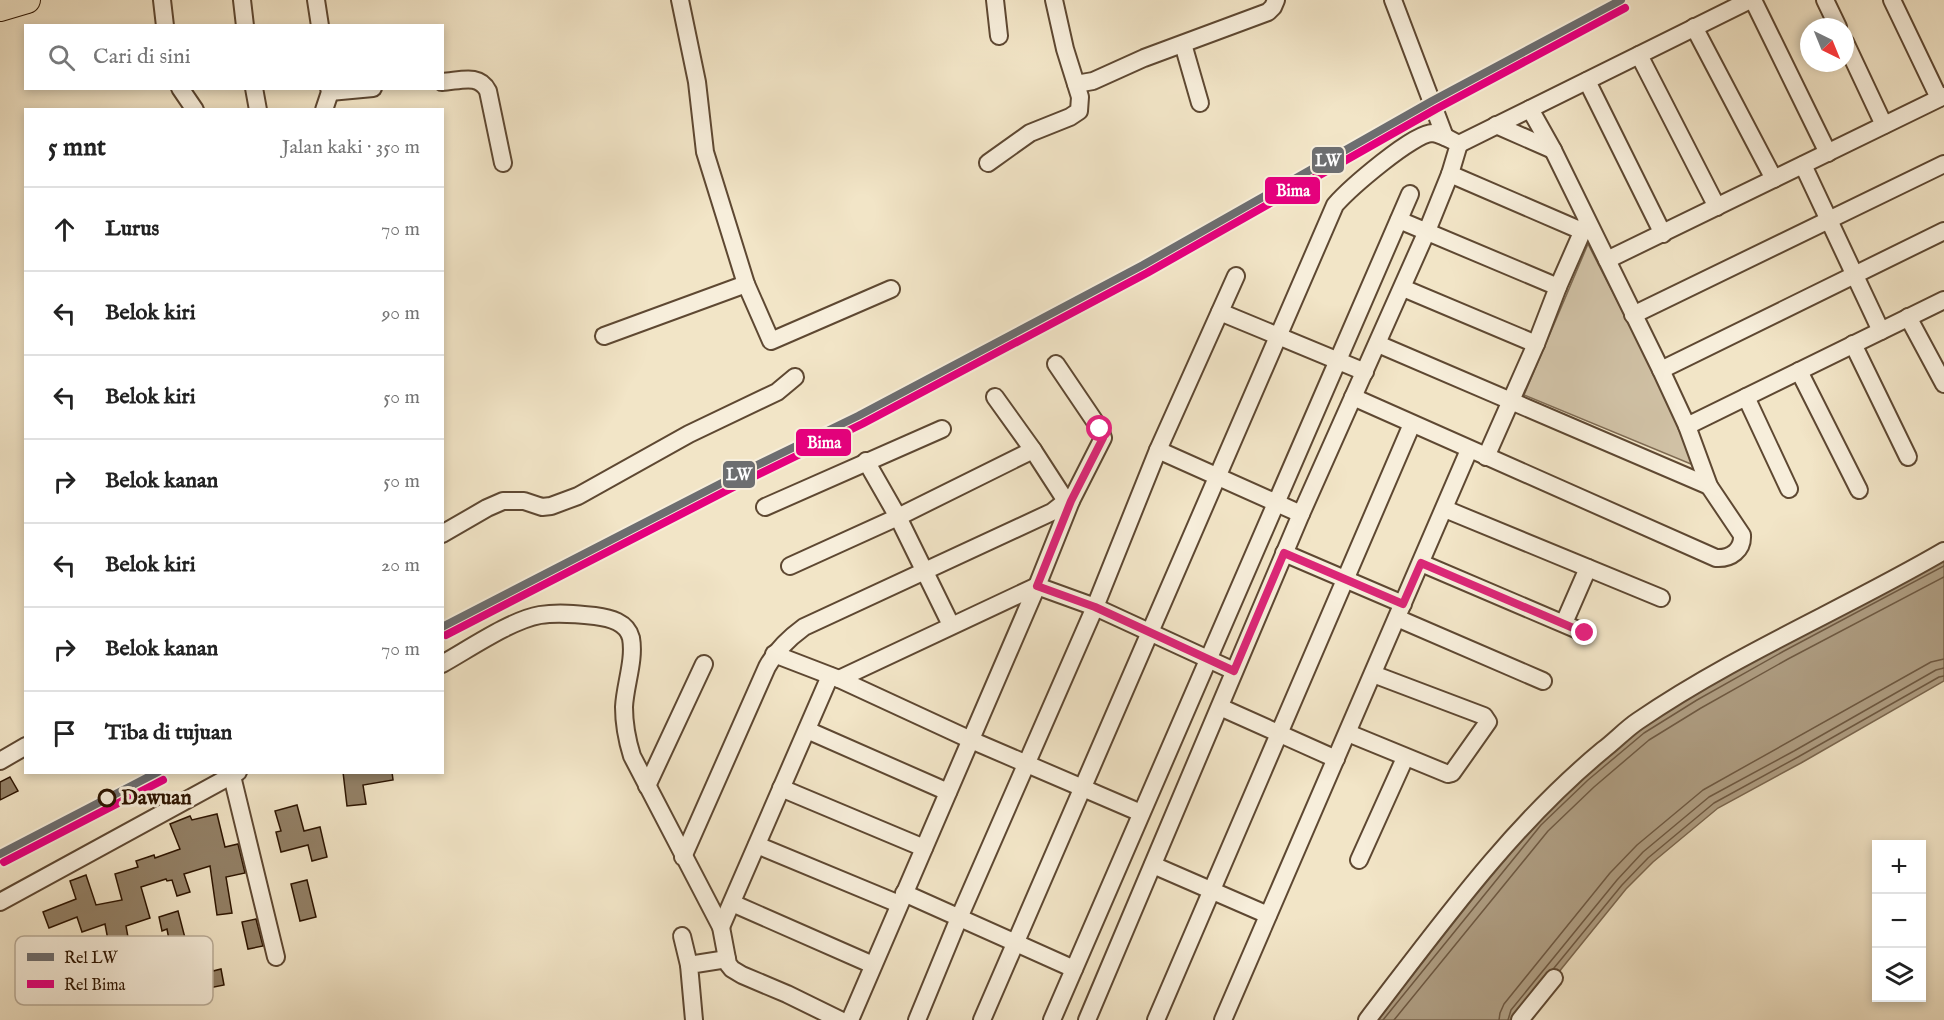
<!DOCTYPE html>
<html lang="id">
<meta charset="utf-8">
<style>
:root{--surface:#fff;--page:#f2f2f2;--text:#222;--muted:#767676;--line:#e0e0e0}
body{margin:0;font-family:"IM FELL English",serif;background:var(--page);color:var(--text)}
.controls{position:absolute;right:18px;bottom:18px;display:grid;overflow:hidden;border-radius:0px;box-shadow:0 3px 9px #0003}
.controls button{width:54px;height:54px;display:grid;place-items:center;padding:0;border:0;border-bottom:2px solid var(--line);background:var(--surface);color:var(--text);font:30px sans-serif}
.compass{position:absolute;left:1800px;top:18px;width:54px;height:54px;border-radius:50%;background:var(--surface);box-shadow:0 3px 9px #0003;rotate:137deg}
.stop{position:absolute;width:18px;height:18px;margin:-14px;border:4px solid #db2777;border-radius:50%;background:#fff}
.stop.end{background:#db2777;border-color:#fff;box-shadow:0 2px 6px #0008}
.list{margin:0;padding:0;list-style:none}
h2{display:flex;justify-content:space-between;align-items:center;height:78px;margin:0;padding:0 24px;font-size:26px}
h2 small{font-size:20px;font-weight:400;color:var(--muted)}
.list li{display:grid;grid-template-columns:39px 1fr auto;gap:18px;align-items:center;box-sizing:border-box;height:84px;padding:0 24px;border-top:2px solid var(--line)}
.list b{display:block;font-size:22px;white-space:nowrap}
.list em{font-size:20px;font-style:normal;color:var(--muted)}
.icon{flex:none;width:33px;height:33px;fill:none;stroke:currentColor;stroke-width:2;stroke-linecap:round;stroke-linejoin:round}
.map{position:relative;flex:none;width:1944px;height:1020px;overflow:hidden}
.search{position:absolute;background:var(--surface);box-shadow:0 3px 9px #0003;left:24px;top:24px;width:420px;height:66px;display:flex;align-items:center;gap:15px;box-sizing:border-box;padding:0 21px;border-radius:0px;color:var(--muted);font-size:22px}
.panel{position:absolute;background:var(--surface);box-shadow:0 3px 9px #0003;left:24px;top:108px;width:420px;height:666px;border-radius:0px}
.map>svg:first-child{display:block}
.green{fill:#d0c1a5;stroke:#7e6a52;stroke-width:1.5}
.water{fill:#af9e83;stroke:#7b674f;stroke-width:1.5}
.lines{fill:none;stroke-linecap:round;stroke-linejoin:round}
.shore{stroke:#6e5942;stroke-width:1.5}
.building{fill:#938167;stroke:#2c1400;stroke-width:1.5}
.minor-casing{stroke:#5e4832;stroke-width:20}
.highway-casing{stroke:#2c1400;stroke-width:28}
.minor{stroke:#f7eedb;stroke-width:16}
.highway{stroke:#f2e5c7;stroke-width:26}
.rail-1-casing{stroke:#f7eedb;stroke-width:12}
.rail-2-casing{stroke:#f7eedb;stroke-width:12}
.rail-1{stroke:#6d6e70;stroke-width:8}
.rail-2{stroke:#e5007d;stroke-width:8}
.route{stroke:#db2777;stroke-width:8}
.stop-dot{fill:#f7eedb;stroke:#2c1400;stroke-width:3}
.labels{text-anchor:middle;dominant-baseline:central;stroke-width:6;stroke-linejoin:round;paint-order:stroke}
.stop-label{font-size:21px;font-weight:bold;fill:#2c1400;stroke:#f7eedb;text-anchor:start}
.key{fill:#f7eedb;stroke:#baad99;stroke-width:1.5}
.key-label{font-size:16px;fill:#2c1400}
.line-badge{stroke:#f7eedb;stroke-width:2}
.badge-label{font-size:16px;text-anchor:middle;font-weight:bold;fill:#fff}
</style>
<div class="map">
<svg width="1944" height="1020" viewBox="0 0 1944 1020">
<rect width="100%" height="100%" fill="#f2e5c7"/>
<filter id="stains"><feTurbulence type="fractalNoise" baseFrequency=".00333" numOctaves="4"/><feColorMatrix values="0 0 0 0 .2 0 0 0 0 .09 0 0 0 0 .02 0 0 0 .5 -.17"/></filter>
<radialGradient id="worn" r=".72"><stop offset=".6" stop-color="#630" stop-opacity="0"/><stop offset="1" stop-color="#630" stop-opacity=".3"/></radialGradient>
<polygon class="green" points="1588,244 1703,469 1524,395"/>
<polygon class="water" points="1944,551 1944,681 1801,763 1718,808 1653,862 1626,889 1520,1020 1365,1020 1531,815 1636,722"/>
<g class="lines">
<g class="shore">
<polyline points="1554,968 1622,885 1648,858 1714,803 1798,757 1939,677 1944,676"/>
<polyline points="1383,1020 1541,825 1588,780 1644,733 1697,700 1784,651 1944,566"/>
<polyline points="1394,1020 1548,831 1594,787 1649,740 1701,708 1788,659 1944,577"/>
<polyline points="1499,1020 1500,1013 1504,1004 1610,873 1637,845 1703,790 1931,662 1944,659"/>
<polyline points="1508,1020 1511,1010 1617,880 1643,852 1709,797 1794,751 1936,670 1944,668"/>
</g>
</g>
<g class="building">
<polygon points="343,772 392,772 393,780 363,785 366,804 347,806"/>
<polygon points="10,777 18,791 0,800 0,782"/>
<polygon points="297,805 304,831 320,827 327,857 312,861 308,845 281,852 276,832 281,831 275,811"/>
<polygon points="217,814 225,847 238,844 245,873 226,877 232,913 217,915 210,866 184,874 190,892 177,896 172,880 167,881 166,879 141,887 150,918 126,926 135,977 109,982 110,987 94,991 86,963 111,956 105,924 82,932 77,917 49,928 43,912 76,899 70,881 86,875 96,905 122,900 115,874 138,867 136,861 154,855 155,858 180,849 170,824 190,816 192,820"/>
<polygon points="307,880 316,917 300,921 291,884"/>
<polygon points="178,911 185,938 191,937 195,967 211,964 213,971 221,969 224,985 199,990 200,998 181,1002 167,929 162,931 159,917"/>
<polygon points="256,919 263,946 248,949 242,922"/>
</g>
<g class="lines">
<g class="minor-casing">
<g id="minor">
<polyline points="162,0 165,26"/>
<polyline points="242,0 245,26"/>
<polyline points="316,0 320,26"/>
<polyline points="680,0 697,82 705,152 746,284 771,341 891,289"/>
<polyline points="995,0 999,36"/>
<polyline points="1393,0 1445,137"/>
<polyline points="1753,0 1828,153"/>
<polyline points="1825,0 1838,27"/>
<polyline points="1892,0 1939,98"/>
<polyline points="1694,27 1774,179"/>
<polyline points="1845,42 1884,125"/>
<polyline points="1183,44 1200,103"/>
<polyline points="1639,55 1717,207"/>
<polyline points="1587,81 1663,234"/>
<path d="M 442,82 C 460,81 479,73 488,91 L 503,163"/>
<polyline points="1076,84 1093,81 1144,58 1268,12 1273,7 1276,0"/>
<polyline points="180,88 195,110"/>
<polyline points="254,88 258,110"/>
<polyline points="330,92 373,88"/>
<polyline points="324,110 330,92 329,88"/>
<polyline points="1496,125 1553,150"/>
<polyline points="1459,144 1750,0"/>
<polyline points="988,163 1030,133 1070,117 1079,111 1080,97 1065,49 1054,0"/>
<polyline points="1803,165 1881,331"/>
<polyline points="1450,174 1582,231"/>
<polyline points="1399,220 1558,287"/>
<polyline points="1607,260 1944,96"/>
<polyline points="1403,288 1536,344"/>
<polyline points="1220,312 1365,372"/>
<polyline points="1633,315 1944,164"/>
<polyline points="1908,317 1944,384"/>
<polyline points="604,336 746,284"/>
<polyline points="1378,344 1709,486"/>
<polyline points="1853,344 1908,457"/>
<polyline points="1661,370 1944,231"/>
<polyline points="1799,371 1859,490"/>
<polyline points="995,397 1033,450 1066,501"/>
<path d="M 1353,397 L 1716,558 C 1731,559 1743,550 1742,535 L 1709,486 L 1687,426 L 1661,370 L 1553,150 L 1530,109"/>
<polyline points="1746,397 1789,489"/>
<polyline points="1687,426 1944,300"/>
<polyline points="1158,450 1301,514"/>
<polyline points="1486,457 1536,344 1558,287 1587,221"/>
<polyline points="866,461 898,517 951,625"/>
<polyline points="765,507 942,429"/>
<polyline points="1445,509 1661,598"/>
<polyline points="442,534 487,508 503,501 524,501 542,507 551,506 578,496 689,434 777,392 795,377"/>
<polyline points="1284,553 1403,604"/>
<polyline points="1421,563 1585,633"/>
<polyline points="790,566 898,517 1033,450"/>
<polyline points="1397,618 1543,681"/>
<polyline points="1564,623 1588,568"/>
<polyline points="774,654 839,679 971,740 1141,813"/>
<path d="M 442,664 C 469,649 511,620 540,615 C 558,612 577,614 595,616 C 610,618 627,622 631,638 C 635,660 625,685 624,707 C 624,724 627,740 632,756 L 721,927 L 728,964 L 732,969 L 742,975 L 787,994 L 840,1020"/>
<polyline points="839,679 1037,586 1095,607 1234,671"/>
<polyline points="1220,707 1336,759"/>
<polyline points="807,730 948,792"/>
<polyline points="1348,733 1448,774 1452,773 1488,722 1484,716 1373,674"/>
<polyline points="0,761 26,746"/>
<polyline points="232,776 276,957"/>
<polyline points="647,786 704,664"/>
<polyline points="781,788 924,848"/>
<polyline points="757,845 899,904"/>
<path d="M 683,857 L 767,667 C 776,650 789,638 804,627 L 1052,512 L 1066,501 L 1071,501"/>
<polyline points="1359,860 1405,758"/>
<polyline points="1153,865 1268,915"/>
<polyline points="904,893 1074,969"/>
<polyline points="0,902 238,772"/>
<polyline points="732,903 873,965"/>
<polyline points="721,927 830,676"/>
<polyline points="682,936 689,965"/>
<polyline points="694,1020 689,965 727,959"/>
<polyline points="850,1020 1037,586 1071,501 1103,438 1100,429 1056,364"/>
<polyline points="917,1020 959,918 1095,607 1158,450 1236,276"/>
<path d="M 982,1020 L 1335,205 C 1349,189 1414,132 1433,133 C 1441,134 1451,140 1459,144 L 1450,174 L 1427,231 L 1301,514 L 1087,1020"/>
<polyline points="1052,1020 1410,194"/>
<polyline points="1156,1020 1412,424"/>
<polyline points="1223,1020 1469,450"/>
<path d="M 1367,1020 C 1440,925 1510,827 1603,750 C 1615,741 1626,729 1638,721 C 1734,655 1843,610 1944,551"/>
<polyline points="1520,1020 1554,978"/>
</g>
</g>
<g class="highway-casing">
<polyline id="highway" points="0,8 27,0"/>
</g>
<use href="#minor" class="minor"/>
<use href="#highway" class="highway"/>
<g class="rail-1-casing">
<g id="rail-1">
<polyline points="442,627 749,469 858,416 1143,265 1432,101 1621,0"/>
<polyline points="0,854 158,772"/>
</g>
</g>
<g class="rail-2-casing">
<g id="rail-2">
<polyline points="446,635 753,477 862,424 1147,273 1436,109 1625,8"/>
<polyline points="4,862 163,780"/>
</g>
</g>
<use href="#rail-1" class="rail-1"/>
<use href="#rail-2" class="rail-2"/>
</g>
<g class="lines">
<polyline class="route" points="1100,429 1103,438 1071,501 1037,586 1095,607 1234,671 1284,553 1403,604 1421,563 1585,633"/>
</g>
<circle class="stop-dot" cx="107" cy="798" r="8"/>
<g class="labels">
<g class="stop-label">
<text x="121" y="798">Dawuan</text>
</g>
</g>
<rect x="15" y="936" width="198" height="69" rx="9" class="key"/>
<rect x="27" y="953" width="27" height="8" fill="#6d6e70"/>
<rect x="27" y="980" width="27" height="8" fill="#e5007d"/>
<g class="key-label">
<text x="64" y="963">Rel LW</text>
<text x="64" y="990">Rel Bima</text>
</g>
<g class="line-badge">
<rect x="1311" y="146" width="34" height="28" rx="6" fill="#6d6e70"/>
<rect x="1264" y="176" width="57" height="29" rx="6" fill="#e5007d"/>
<rect x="795" y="428" width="57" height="29" rx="6" fill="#e5007d"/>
<rect x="722" y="460" width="34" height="29" rx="6" fill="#6d6e70"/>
</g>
<g class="badge-label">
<text x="1328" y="166">LW</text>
<text x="1293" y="196">Bima</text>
<text x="824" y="448">Bima</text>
<text x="739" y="480">LW</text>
</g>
<rect width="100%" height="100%" filter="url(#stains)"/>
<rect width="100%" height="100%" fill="url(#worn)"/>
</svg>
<div class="controls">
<button>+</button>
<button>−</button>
<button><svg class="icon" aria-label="layers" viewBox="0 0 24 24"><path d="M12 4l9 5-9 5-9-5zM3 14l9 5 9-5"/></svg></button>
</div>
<svg class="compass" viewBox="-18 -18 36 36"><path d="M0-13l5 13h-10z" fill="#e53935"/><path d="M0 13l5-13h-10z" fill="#767676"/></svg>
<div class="stop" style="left:1100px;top:429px"></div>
<div class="stop end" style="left:1585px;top:633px"></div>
<div class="search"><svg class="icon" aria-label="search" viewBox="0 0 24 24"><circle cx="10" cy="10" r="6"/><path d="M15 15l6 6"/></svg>Cari di sini</div>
<section class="panel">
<h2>5 mnt<small>Jalan kaki · 350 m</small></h2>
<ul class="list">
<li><svg class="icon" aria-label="ahead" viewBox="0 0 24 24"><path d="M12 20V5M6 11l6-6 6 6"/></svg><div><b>Lurus</b></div><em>70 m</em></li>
<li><svg class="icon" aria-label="left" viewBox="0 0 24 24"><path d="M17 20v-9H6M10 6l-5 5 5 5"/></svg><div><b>Belok kiri</b></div><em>90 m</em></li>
<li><svg class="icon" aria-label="left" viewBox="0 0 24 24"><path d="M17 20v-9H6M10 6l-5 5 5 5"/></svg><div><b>Belok kiri</b></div><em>50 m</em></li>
<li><svg class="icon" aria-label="right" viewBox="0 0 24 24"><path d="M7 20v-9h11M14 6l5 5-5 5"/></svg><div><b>Belok kanan</b></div><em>50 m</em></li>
<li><svg class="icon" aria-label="left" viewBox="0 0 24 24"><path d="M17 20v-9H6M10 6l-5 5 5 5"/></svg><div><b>Belok kiri</b></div><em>20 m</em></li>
<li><svg class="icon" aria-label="right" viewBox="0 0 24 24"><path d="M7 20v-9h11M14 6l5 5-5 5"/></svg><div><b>Belok kanan</b></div><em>70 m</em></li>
<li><svg class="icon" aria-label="arrive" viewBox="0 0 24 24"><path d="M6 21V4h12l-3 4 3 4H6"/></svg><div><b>Tiba di tujuan</b></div></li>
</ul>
</section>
</div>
